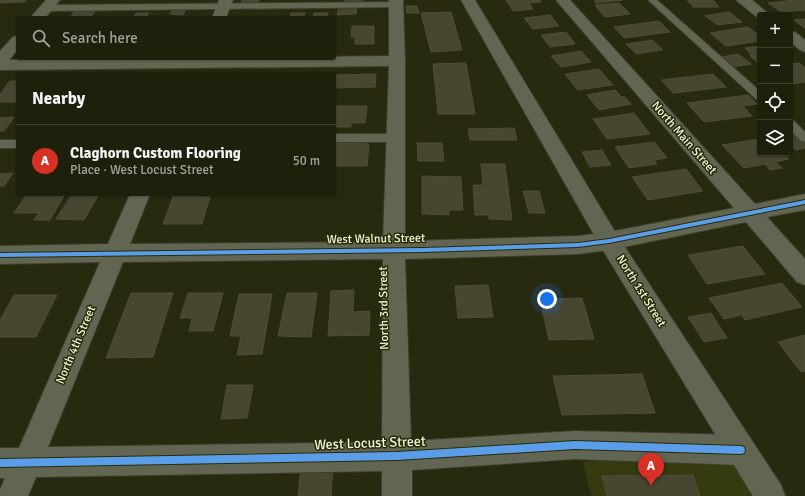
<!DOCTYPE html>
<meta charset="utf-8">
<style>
:root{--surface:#1d200a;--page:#2a2d18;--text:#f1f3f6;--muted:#a0a39c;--line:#3b3e2b;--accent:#d93025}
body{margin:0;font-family:Signika,sans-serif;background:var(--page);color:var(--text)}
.controls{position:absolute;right:12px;top:12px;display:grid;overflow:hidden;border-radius:4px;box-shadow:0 1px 3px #0004}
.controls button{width:36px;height:36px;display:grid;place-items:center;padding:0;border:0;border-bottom:1px solid var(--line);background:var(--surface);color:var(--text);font:20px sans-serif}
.you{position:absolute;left:547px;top:299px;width:14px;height:14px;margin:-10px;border:3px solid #fff;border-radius:50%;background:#1a73e8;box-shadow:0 0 0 6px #1a73e833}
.badge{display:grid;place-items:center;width:26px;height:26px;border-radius:50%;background:var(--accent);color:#fff;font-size:13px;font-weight:700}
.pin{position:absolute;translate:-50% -33px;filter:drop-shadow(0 1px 2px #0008)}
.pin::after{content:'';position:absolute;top:21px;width:14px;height:12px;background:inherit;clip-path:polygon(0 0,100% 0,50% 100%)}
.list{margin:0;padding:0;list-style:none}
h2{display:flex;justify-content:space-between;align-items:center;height:52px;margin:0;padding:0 16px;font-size:17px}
h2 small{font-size:13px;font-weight:400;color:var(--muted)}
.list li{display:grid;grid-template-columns:26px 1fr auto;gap:12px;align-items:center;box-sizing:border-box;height:72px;padding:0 16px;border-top:1px solid var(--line)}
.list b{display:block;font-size:15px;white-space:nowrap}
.list p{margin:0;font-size:13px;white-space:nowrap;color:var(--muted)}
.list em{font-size:13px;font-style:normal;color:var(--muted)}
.icon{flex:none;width:22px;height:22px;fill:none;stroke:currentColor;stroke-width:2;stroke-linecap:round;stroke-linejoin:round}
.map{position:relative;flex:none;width:805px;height:496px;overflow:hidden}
.search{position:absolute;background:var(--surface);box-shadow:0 1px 3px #0004;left:16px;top:16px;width:320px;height:44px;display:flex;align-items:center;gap:10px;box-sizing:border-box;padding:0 14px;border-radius:4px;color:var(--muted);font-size:15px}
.panel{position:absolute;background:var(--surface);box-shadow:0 1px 3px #0004;left:16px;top:72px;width:320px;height:124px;border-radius:4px}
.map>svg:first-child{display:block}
.built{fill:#353a0f}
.building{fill:#474630;stroke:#4e4d37}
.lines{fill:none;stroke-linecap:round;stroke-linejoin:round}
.lane-casing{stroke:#3e402e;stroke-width:2}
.street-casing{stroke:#3e402e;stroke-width:2}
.secondary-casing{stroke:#3e402e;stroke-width:2}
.lane{fill:#626552;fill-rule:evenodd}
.street{fill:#626552;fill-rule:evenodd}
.secondary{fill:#626552;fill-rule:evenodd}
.cycleway-casing{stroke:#282c06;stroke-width:2}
.cycleway{fill:#5a9eea;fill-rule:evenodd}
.labels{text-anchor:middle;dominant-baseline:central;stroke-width:3;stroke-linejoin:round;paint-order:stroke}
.street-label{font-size:12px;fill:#eff3d9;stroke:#282c06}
.near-street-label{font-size:14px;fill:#eff3d9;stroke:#282c06}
</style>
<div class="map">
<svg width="805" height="496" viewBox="0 0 805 496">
<rect width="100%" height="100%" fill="#272a0e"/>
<polygon class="built" points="757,450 788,496 591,496 583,462"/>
<g class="building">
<polygon points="0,0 27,0 24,2 0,3"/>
<polygon points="242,0 259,0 258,4 241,4"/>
<polygon points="345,0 363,0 362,3 345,3"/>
<polygon points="506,0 540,0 541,2 529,3 533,9 513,11"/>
<polygon points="594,0 622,0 596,3"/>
<polygon points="687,0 713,0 719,7 693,7"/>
<polygon points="794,0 805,0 805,10 781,12 768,3"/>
<polygon points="619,3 630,14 605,17 595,5"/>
<polygon points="406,6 417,6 419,13 407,13"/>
<polygon points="339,8 357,8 356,14 337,15"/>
<polygon points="173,9 186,9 183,15 170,14"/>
<polygon points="75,10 96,10 90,18 70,18"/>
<polygon points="451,12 462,50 431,52 421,13"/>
<polygon points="729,12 742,22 718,25 705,16"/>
<polygon points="136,13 149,13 146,18 133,18"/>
<polygon points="291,13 305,13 304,18 275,18 276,17 290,17"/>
<polygon points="314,13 328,13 327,18 313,18"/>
<polygon points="550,15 559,26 533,29 524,18"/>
<polygon points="805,19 805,28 794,20"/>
<polygon points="659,21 670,32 624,38 614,27"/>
<polygon points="352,26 374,26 374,44 355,44 355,37 351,37"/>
<polygon points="748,27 760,36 760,41 726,46 710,33"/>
<polygon points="566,32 575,44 550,47 541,35"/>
<polygon points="652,40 663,50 636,54 626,44"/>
<polygon points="760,46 760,61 757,62 749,55 752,55 745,48"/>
<polygon points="581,51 591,62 561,67 551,56"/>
<polygon points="738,54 751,64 733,67 721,57"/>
<polygon points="466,63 475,114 438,114 433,64"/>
<polygon points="799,63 805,68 805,82 790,84 790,64"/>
<polygon points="599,69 613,85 578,90 565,74"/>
<polygon points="376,74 375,87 334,88 334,75"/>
<polygon points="713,74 726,87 673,93 661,80"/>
<polygon points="10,81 18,81 18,102 0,102 0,94"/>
<polygon points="615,90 622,97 625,97 631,104 599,110 587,95"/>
<polygon points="748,95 757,104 743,106 752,116 704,122 687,103"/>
<polygon points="334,106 367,106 365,123 351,123 351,127 334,127"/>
<polygon points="634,113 650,134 607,139 593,119"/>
<polygon points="14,117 4,131 0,131 0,118"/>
<polygon points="514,128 517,140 470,140 468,129"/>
<polygon points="795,133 805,142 805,148 796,150 790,145 790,134"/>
<polygon points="760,139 760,153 782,153 789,159 775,162 782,168 770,170 765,164 744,168 722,145"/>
<polygon points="654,142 667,158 654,160 657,164 629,168 615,147"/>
<polygon points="334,143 369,144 367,166 334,166"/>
<polygon points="417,143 442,143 444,161 418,161"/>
<polygon points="602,150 611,165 590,167 582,152"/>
<polygon points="481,164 505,164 512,220 489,219 489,215 475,215 473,185 483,185"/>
<polygon points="686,169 703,191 648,200 632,177"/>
<polygon points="13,173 4,186 0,186 0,174"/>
<polygon points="422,176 461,177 463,210 449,210 449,215 422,214"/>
<polygon points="523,191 539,191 545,213 529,213"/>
<polygon points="27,194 65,194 50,220 34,220 39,213 14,213"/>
<polygon points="72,194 99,194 84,220 56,219"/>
<polygon points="174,194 203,194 202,197 210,197 202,224 163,224"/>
<polygon points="743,246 765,274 707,284 688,255"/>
<polygon points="782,283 802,307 745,320 742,315 724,319 709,298"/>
<polygon points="488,285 493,317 458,318 455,286"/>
<polygon points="354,290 353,312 370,311 369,335 328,336 331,291"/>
<polygon points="131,293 173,293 153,357 106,358"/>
<polygon points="188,293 223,293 213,331 189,331 192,318 180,318"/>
<polygon points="287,293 317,293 311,337 278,336"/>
<polygon points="239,294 272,294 262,354 237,355 241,336 230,336"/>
<polygon points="14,295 57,295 36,337 0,337 0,320"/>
<polygon points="582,298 594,339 549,340 540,299"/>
<polygon points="711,313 727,338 704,342 688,317"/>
<polygon points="805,335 805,371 801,372 778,342"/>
<polygon points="642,374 655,413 562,415 553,376"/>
<polygon points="227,385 253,385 247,418 221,419"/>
<polygon points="333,467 331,496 298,496 301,468"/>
<polygon points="693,475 700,496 607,496 602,476"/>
</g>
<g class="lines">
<g class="lane-casing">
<g id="lane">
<polygon points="648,0 657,0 760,91 760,100 756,99"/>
<polygon points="396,2 400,5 399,7 46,11 42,8 46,5"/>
<polygon points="790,120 794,121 805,132 805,142 801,141 790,130"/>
<polygon points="334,134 396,134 400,135 402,138 400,141 396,142 334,142"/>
<rect x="0" y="140" width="18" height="8"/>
</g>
</g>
<g class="street-casing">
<g id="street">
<polygon points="46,0 60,0 45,18 30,18"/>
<polygon points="219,0 233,0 226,18 212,18"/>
<path d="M 389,0 L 403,0 L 405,61 L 405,241 L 578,236 L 609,232 L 734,208 L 556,0 L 570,0 L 755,204 L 805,194 L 805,210 L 767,217 L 805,259 L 805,285 L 797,282 L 746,222 L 609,250 L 578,254 L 405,259 L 411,441 L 575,431 L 741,435 L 751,440 L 756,450 L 751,460 L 741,465 L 575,459 L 412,470 L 412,496 L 382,496 L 382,471 L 36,477 L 28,496 L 0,496 L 0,490 L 5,478 L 0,478 L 0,448 L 19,448 L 100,262 L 0,264 L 0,246 L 108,244 L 130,194 L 150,194 L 130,244 L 383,242 L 389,66 L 0,70 L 0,51 L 13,37 L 18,36 L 18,49 L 9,60 L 389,56 ZM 383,259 L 382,442 L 48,447 L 123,262 Z"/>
<polygon points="736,0 752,0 770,15 760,15 760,18 758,18"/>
<polygon points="790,31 795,32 805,40 805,52 800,50 790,42"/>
</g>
</g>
<g class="secondary-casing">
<polygon id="secondary" points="461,0 475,0 617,235 781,485 785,496 753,496 601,247"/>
</g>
<use href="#lane" class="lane"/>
<use href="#street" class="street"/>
<use href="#secondary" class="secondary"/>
<g class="cycleway-casing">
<g id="cycleway">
<polygon points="805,200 805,204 609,243 578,247 423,252 0,257 0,253 423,248 578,243 609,239"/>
<polygon points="575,441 741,446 744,447 745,450 744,453 741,454 575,449 397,460 0,467 0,459 397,452"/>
</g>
</g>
<use href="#cycleway" class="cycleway"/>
</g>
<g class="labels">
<g class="street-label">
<text transform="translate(684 138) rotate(49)">North Main Street</text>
<text transform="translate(376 239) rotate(-1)">West Walnut Street</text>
<text transform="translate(641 291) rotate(58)">North 1st Street</text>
<text transform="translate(384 308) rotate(-91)">North 3rd Street</text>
<text transform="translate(76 345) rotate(-67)">North 4th Street</text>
</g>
<g class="near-street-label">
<text transform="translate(370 443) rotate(-2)">West Locust Street</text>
</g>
</g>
</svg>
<div class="controls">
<button>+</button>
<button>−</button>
<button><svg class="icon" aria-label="locate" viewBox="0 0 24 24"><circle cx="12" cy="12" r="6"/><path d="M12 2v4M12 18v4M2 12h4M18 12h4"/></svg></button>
<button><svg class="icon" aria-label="layers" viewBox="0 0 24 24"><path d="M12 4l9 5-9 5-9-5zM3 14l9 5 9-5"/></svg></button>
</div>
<div class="you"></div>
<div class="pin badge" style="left:651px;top:486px">A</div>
<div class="search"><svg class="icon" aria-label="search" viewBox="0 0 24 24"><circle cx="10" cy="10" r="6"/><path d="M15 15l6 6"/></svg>Search here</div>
<section class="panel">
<h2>Nearby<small></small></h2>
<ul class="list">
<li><span class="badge">A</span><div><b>Claghorn Custom Flooring</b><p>Place · West Locust Street</p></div><em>50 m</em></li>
</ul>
</section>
</div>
